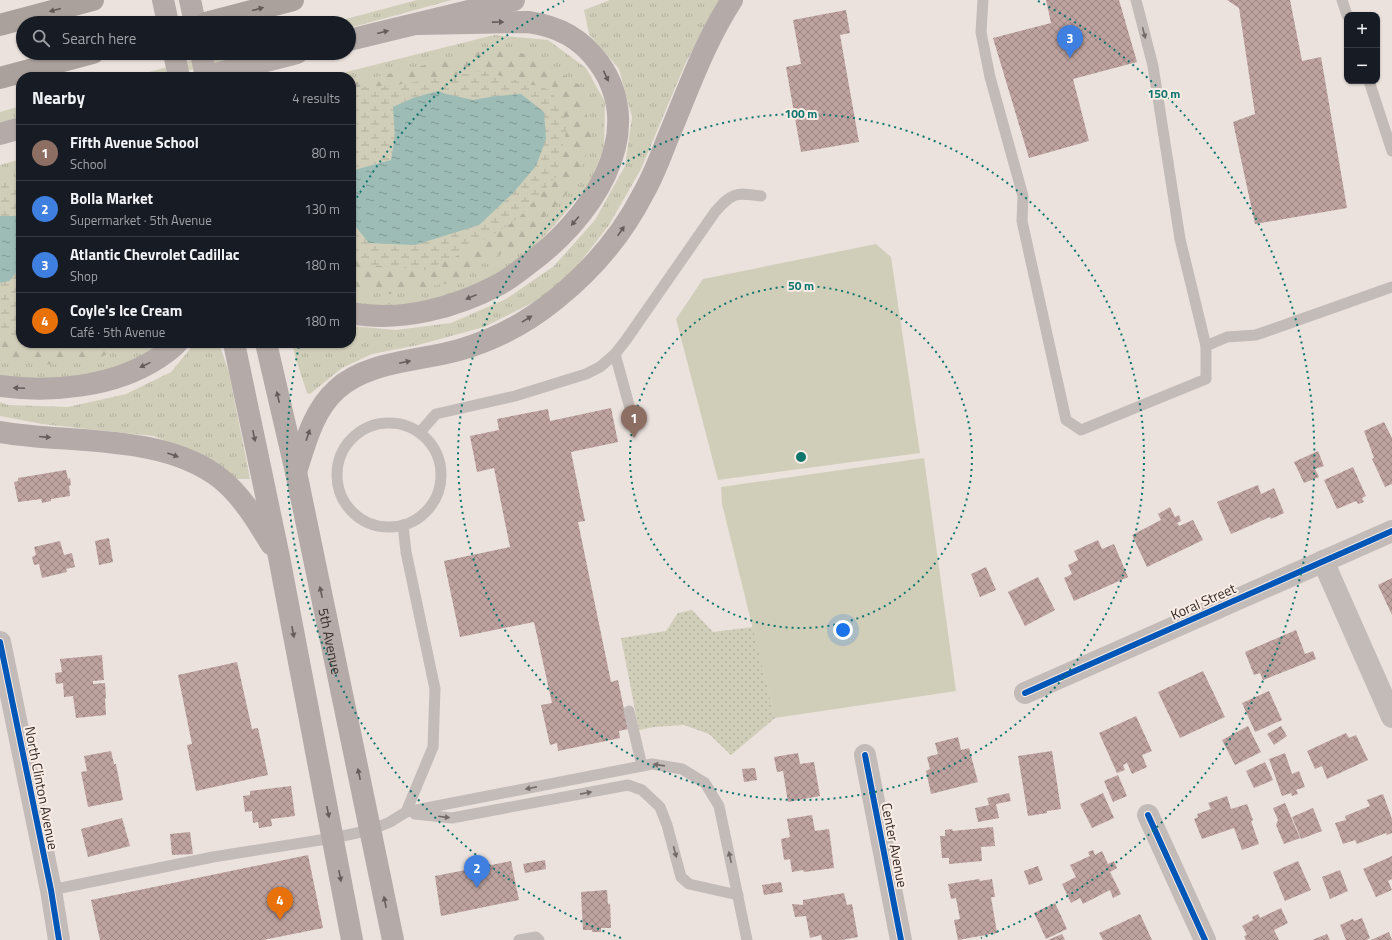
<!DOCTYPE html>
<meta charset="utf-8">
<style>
:root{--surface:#171b24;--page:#20242c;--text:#f1f3f6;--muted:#9ea1a6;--line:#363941;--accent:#746967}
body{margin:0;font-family:"Titillium Web",sans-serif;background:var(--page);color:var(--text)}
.controls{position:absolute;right:12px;top:12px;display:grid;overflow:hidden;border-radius:8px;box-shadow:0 1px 3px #0004}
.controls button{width:36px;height:36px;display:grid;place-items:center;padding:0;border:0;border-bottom:1px solid var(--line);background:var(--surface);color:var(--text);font:20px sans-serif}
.you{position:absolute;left:843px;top:630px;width:14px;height:14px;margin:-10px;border:3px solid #fff;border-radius:50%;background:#1a73e8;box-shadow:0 0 0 6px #1a73e833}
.badge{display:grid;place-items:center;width:26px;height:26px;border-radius:50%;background:var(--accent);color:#fff;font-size:13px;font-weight:700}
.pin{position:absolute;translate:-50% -33px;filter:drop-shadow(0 1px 2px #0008)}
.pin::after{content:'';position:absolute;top:21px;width:14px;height:12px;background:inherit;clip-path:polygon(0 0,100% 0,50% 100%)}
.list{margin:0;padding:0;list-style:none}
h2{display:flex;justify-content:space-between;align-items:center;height:52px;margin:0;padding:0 16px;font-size:17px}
h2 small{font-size:13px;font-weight:400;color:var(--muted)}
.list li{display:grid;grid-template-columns:26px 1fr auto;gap:12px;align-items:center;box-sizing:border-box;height:56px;padding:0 16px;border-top:1px solid var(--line)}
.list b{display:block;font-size:15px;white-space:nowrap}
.list p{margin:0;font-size:13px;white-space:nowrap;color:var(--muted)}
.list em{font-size:13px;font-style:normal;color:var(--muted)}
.icon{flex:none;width:22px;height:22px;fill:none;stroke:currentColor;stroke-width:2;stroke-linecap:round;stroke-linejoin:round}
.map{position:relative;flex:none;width:1392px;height:940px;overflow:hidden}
.search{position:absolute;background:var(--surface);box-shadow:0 1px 3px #0004;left:16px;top:16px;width:340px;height:44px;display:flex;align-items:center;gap:10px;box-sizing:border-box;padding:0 14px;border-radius:22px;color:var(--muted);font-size:15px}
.panel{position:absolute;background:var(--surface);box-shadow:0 1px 3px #0004;left:16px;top:72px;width:340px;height:276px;border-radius:16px}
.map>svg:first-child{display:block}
.grass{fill:url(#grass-tufts)}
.forest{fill:url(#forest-firs)}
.wetland{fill:url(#wetland-marsh)}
.park{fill:url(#park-dots)}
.pitch{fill:#d0ceb9}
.water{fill:url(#water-ripples)}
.building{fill:url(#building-cross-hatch)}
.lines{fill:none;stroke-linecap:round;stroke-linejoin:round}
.service{stroke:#c3bbb8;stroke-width:11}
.minor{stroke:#c3bbb8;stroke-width:22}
.secondary{stroke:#b4aba8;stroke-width:22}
.motorway{stroke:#aaa19d;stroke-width:22}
.secondary-bridge{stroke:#b4aba8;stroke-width:22}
.cycleway-casing{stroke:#f8ece5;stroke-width:8}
.cycleway{stroke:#0057b8;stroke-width:6}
.oneway{fill:#635856}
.oneway2{fill:#675c5b}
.oneway3{fill:#746a68}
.ring{fill:none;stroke:#0f766e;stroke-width:2;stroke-dasharray:2 4}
.labels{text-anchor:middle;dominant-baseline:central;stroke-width:4;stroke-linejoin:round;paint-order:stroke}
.street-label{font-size:14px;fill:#342827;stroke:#f8ece5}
.centre{fill:#0f766e;stroke:#f8ece5;stroke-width:2}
.ring-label{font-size:12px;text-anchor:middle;font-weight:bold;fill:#0f766e;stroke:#f8ece5;stroke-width:4;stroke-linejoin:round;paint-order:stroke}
</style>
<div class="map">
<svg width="1392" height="940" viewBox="0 0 1392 940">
<defs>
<pattern id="grass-tufts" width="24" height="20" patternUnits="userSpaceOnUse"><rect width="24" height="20" fill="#d0ceb9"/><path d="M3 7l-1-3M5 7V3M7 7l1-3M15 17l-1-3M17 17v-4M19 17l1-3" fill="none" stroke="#b3b19f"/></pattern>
<pattern id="forest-firs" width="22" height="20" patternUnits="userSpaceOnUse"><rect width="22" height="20" fill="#d0ceb9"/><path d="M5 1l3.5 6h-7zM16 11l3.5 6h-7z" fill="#b3b19f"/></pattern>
<pattern id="wetland-marsh" width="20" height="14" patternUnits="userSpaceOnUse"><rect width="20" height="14" fill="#d0ceb9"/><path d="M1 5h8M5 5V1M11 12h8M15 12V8" fill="none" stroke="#b3b19f"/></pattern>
<pattern id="park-dots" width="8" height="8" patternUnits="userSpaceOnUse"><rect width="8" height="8" fill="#d0ceb9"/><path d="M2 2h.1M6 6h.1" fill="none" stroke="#b3b19f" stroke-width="1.8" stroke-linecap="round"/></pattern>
<pattern id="water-ripples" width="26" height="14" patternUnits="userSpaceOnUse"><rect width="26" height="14" fill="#9cbcb5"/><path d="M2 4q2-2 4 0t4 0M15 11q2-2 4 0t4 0" fill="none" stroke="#809993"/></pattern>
<pattern id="building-cross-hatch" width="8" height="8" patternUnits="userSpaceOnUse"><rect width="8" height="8" fill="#bea3a0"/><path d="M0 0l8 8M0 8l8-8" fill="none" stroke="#9b8582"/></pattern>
</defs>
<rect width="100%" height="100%" fill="#ebe2de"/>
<g class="grass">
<polygon points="417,0 452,0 349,28 349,23 331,23"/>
<polygon points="610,0 723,0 717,7 686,62 641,169 609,225 575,269 538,300 484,327 418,345 372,354 342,368 310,394 307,393 295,356 292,343 351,343 351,326 396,330 451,323 506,299 554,266 595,220 625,166 632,117 619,69 589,34 584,10"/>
<polygon points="494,35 548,40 586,68 605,102 604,148 589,185 552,228 510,271 458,297 386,310 351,307 351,77 326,77"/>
<polygon points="220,53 254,53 165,77 130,77"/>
<polygon points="21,106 21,117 0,123 0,112"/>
<polygon points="21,159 21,343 161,343 130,364 82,378 38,383 0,376 0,165"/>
<polygon points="195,343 219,343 229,373 250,479 237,479 201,454 153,436 42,424 0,416 0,402 8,405 68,407 126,394 171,372"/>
</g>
<g class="forest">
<polygon points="499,47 537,58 581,86 592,141 572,188 518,244 448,283 390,294 351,288 351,257 372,265 426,270 465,252 519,218 396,85 351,88 351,83"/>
<polygon points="0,337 21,337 21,343 129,343 101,357 43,365 0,357"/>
</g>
<g class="wetland">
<polygon points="483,71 551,90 568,123 556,177 519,218 465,252 426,270 372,265 351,257 351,88 396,85"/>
<polygon points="21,183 21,337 0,337 0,184"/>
</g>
<polygon class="park" points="692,610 713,632 753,627 775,718 731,755 709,734 684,725 654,727 639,730 621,638 666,631 678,613"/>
<g class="pitch">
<polygon points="876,244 891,257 920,453 718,480 676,319 703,279"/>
<polygon points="924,458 956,691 775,718 722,504 721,487"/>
</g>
<g class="water">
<polygon points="438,91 446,94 473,100 496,96 521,94 544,112 546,139 536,166 513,193 479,225 415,245 369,243 351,221 351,171 391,160 395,136 393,107 413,98"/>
<polygon points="21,213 21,267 9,281 0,283 0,216 17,216"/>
</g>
<g class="building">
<polygon points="1046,0 1119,0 1137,62 1073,79 1089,141 1029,158 993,38 1051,23"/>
<polygon points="1227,0 1290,0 1302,61 1321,57 1347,208 1255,224 1233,122 1255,114 1239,8"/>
<polygon points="846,10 850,33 840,35 859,142 801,152 786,67 801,64 793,20"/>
<polygon points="611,408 618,442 571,452 585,521 578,522 611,682 618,680 628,729 619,731 620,738 558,751 557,743 550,745 541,705 552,703 534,622 460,637 444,561 510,547 494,468 477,472 470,436 499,430 497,419 548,409 550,421"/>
<polygon points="1384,422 1392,438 1392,484 1385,487 1372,459 1374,458 1364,431"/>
<polygon points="1318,451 1324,466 1315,469 1319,477 1304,483 1294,462"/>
<polygon points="1353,467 1366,496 1362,498 1364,502 1358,504 1356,501 1337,509 1324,480"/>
<polygon points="66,470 68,479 70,478 71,485 69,486 70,496 51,499 51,501 42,503 41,499 18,502 14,482 18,481 18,478"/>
<polygon points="1258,485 1261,494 1274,488 1284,513 1271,519 1270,517 1231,534 1217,502"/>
<polygon points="1170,507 1175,517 1179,515 1181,521 1177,523 1179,526 1193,520 1203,540 1147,567 1132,535 1161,520 1158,514"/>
<polygon points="109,538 113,562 99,565 95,541"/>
<polygon points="1098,540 1102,549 1114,544 1128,577 1074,601 1064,578 1072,574 1068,565 1078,560 1074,551"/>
<polygon points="60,541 64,555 72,553 75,567 66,569 67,572 42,578 39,564 34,565 32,557 36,555 34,547"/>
<polygon points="986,567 996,590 980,597 971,574"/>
<polygon points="1038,577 1055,610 1025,626 1008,592"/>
<polygon points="1392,578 1392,615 1378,585"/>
<polygon points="1296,630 1305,654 1313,651 1316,659 1263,680 1260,673 1254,675 1245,652"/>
<polygon points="102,655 104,680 93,681 93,684 105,683 106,698 105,699 106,715 76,718 73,696 64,697 63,683 56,684 55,673 62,672 60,659"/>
<polygon points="237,662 252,729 258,728 268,775 196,791 187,745 192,744 178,675"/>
<polygon points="1203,671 1225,717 1180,738 1158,692"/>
<polygon points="1269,691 1282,720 1255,732 1242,703"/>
<polygon points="1136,716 1152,751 1142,755 1147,767 1132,774 1127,763 1123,765 1125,770 1117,773 1099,733"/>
<polygon points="1248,726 1261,752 1235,765 1222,740"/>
<polygon points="1281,726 1287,736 1274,745 1267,734"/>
<polygon points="1346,733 1349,738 1356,735 1368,760 1327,779 1322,766 1315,769 1307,751"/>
<polygon points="958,737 961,750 969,748 978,782 931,794 926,771 930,769 927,757 938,754 935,743"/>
<polygon points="111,751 114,764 116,764 123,800 88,807 81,772 87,771 84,756"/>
<polygon points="1052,751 1061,809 1047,811 1047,813 1028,816 1018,756"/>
<polygon points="798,753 800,764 814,762 820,796 788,802 783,771 777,772 774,757"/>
<polygon points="1285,753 1292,774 1299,771 1305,787 1296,790 1298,794 1292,796 1291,793 1282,796 1269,759"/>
<polygon points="1265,762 1273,780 1254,788 1246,771"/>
<polygon points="755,768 757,780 744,782 742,769"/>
<polygon points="1118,775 1127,796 1113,802 1104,781"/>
<polygon points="291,786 295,816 271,819 272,826 259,828 258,822 253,823 252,811 245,812 243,796 250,795 250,791"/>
<polygon points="1009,793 1011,801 996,804 999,818 978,822 975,808 989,805 987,798"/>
<polygon points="1103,793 1114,818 1092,828 1080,804"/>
<polygon points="1383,794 1392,819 1392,833 1387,835 1386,833 1357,844 1355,840 1343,844 1335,823 1346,820 1345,816 1370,806 1367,800"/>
<polygon points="1227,796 1231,809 1247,804 1253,820 1251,821 1259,844 1242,850 1234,828 1202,839 1194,819 1198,817 1197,814 1211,809 1208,803"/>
<polygon points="1285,803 1300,838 1284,844 1276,825 1278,820 1273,808"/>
<polygon points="1313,808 1322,831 1301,839 1292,817"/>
<polygon points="812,815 815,831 829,829 834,868 804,872 803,870 792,872 790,859 784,860 781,839 790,837 787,819"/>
<polygon points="122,818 130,846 88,857 81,829"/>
<polygon points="993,827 995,846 981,847 982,861 949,864 949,858 942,858 940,836 945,836 945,830 952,829 953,831"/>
<polygon points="190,832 193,854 172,855 170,834"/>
<polygon points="1093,850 1095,855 1102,851 1108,864 1114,861 1117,868 1110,872 1121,894 1113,898 1110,890 1083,904 1080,898 1071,903 1062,884 1076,877 1070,865 1090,856 1088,852"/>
<polygon points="308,855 323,928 263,940 100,940 91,900"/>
<polygon points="1392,856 1392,879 1388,881 1392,890 1376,897 1363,869"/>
<polygon points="545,860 546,869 525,873 523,864"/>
<polygon points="511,861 519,900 441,916 435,876"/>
<polygon points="1298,861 1311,890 1285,901 1273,872"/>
<polygon points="1038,866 1043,880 1029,885 1024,871"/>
<polygon points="1340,870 1348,891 1330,899 1322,877"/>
<polygon points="979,879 980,881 992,879 995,897 991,897 997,933 958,940 954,920 960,919 956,898 951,899 948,884"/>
<polygon points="781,882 783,892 764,895 762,885"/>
<polygon points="607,890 608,905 610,903 611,928 601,928 601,932 592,932 592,930 583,930 581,892"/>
<polygon points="844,893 847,905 852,904 858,937 842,940 822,940 821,935 810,938 806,916 795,917 792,904 803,905 803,900"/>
<polygon points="1055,903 1067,929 1046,939 1034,913"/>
<polygon points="1281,908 1288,923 1274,930 1279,940 1246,940 1244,936 1247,935 1242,926 1253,920 1252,917 1258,914 1260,918"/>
<polygon points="1140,914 1152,940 1103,940 1099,933"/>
<polygon points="1362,918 1370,938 1366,940 1346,940 1340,925 1353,919 1354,921"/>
<polygon points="1389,932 1392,940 1371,940"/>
<polygon points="1062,934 1065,940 1048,940"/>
<polygon points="1327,934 1330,940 1312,940"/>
</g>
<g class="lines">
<g class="service">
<polyline points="983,0 981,32 990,77 1023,196 1022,221 1066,420 1081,430 1206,379 1206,346 1227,337 1256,335 1392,287"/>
<polyline points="1136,0 1153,66 1180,239 1206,346"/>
<polyline points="1342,0 1347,15"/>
<polyline points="1369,81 1392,151"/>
<polyline points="615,354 634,423"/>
<circle cx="389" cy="475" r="52"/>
<path d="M 420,432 L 436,414 L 515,396 L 586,374 L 600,367 L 615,354 L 626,340 L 715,212 C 732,193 735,192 761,196"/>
<polyline points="629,711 642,766"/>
<polyline points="406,812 652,764 682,769 705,783 719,806 747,940"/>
<polyline points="415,814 452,818 628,785 642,790 660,807 667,825 681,877 689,884 738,895"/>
<polyline points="51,890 213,857 333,838 371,830 390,822 406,812 433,747 435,689 406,552 403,525"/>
<polyline points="519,940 536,937 539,940"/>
</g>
<g class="minor">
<polyline points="1323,561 1392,717"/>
<polyline points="0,642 51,890 59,940"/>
<polyline points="1025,693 1392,531"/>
<polyline points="865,755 901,940"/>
<polyline points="1148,815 1205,940"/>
</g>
<g class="secondary">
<polyline points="163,0 168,23"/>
<polyline points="190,0 195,23"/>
<polyline points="349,40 514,0"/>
<polyline points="174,53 179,77"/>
<polyline points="204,77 297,53"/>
<polyline points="0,134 21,128"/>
<path d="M 351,313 C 400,323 457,307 500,284 C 509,279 518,272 527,265 C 587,222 651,136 599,63 C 581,38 558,26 528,22 L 417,24"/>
<polyline points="234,343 279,557 352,940"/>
<path id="s1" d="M 266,343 L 296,472 L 393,940"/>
<path d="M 0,386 C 51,393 114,387 158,358 C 164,354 172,349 177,343"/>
<path d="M 0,432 C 69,444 163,433 221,479 C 242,496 257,521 271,544"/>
<path d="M 296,472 C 305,444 313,411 336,390 C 367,361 420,361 459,350 C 494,340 528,322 556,299 C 592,270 622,235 643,194 C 653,177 660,158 667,140 C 687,93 704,43 732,0"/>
</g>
<g class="motorway">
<polyline points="206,23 293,0"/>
<polyline points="0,25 93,0"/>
<polyline points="0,78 93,53"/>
</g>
<polyline class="secondary-bridge" points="201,53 206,77"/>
<g class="cycleway-casing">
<g id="cycleway">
<polyline points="0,642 51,890 59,940"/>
<polyline points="1025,693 1392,531"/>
<polyline points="865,755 901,940"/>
<polyline points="1148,815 1205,940"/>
</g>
</g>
<use href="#cycleway" class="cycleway"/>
</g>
<defs><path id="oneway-solid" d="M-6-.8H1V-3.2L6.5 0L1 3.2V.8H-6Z"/></defs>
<g class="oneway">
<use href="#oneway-solid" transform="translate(258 9) rotate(-15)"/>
<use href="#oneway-solid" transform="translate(55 10) rotate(165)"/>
</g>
<g class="oneway2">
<use href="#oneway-solid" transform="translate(498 22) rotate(-1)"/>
<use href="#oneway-solid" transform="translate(383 32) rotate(-14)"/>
<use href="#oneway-solid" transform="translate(606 76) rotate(65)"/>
<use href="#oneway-solid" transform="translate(575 221) rotate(130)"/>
<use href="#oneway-solid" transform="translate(621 231) rotate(-55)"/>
<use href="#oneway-solid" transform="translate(471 297) rotate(158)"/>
<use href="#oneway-solid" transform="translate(527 319) rotate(-32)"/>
<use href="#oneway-solid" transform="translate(405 362) rotate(-12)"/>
<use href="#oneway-solid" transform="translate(145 365) rotate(154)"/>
<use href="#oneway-solid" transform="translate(19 388) rotate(-177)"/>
<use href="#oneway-solid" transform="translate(278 397) rotate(-103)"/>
<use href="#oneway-solid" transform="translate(308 435) rotate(-71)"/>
<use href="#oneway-solid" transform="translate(254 436) rotate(78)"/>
<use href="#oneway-solid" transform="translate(45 437) rotate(5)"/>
<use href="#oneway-solid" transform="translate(173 455) rotate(20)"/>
<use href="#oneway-solid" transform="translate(321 592) rotate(-102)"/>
<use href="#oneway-solid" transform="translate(293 632) rotate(79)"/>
<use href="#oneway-solid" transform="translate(359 774) rotate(-102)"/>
<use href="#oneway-solid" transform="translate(328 812) rotate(79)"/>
<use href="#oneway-solid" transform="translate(340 876) rotate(79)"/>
<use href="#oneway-solid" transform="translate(385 902) rotate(-101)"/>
</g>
<g class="oneway3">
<use href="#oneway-solid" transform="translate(1144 33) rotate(76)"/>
<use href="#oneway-solid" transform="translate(659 765) rotate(-172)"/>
<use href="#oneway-solid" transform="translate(531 788) rotate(169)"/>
<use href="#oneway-solid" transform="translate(586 793) rotate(-11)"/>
<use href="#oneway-solid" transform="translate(444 817) rotate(7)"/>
<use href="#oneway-solid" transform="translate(675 852) rotate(75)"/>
<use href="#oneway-solid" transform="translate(730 857) rotate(-102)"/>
</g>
<g class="ring">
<circle cx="801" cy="457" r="171"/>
<circle cx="801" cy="457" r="343"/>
<path d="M621 938A514 514 0 0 1 299 346M351 208A514 514 0 0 1 564 1M1038 1A514 514 0 0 1 981 938"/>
</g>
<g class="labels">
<g class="street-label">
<text transform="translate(1203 601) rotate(-24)">Koral Street</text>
<text stroke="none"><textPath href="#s1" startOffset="305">5th Avenue</textPath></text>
<text transform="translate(42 788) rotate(79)">North Clinton Avenue</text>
<text transform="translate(895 845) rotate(79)">Center Avenue</text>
</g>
</g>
<circle cx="801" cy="457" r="6" class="centre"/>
<g class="ring-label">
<text x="1164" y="98">150 m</text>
<text x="801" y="118">100 m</text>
<text x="801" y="290">50 m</text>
</g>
</svg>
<div class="controls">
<button>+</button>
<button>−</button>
</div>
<div class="you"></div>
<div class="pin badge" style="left:634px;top:438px;background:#8d6e63">1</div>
<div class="pin badge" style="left:477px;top:888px;background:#3f7fe0">2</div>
<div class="pin badge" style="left:1070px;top:58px;background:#3f7fe0">3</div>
<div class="pin badge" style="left:280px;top:920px;background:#e8710a">4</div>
<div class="search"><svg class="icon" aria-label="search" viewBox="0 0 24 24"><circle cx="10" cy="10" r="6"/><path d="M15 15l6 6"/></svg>Search here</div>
<section class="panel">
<h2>Nearby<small>4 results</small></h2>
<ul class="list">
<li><span class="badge" style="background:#8d6e63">1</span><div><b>Fifth Avenue School</b><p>School</p></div><em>80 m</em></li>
<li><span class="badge" style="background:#3f7fe0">2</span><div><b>Bolla Market</b><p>Supermarket · 5th Avenue</p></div><em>130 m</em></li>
<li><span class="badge" style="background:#3f7fe0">3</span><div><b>Atlantic Chevrolet Cadillac</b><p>Shop</p></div><em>180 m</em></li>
<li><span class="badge" style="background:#e8710a">4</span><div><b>Coyle's Ice Cream</b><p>Café · 5th Avenue</p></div><em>180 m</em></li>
</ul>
</section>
</div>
